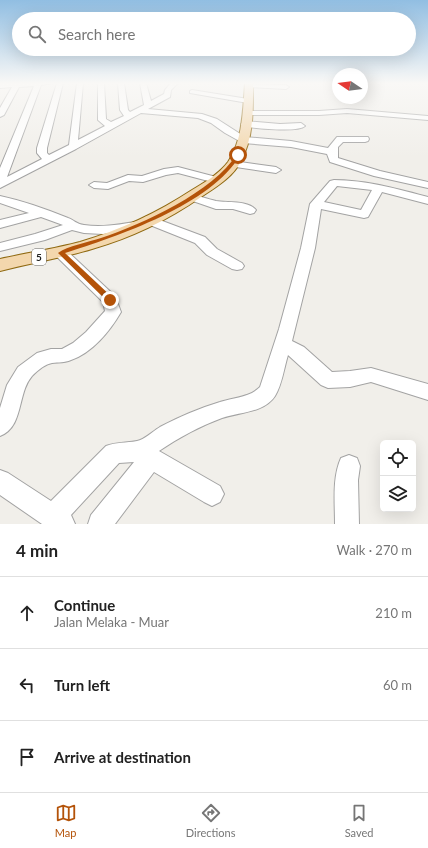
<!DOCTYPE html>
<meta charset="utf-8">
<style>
:root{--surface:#fff;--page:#f2f2f2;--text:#222;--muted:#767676;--line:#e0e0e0;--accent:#b45309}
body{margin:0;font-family:Lato,sans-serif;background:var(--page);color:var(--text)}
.controls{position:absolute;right:12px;bottom:12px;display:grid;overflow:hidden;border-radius:6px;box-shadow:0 4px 16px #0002}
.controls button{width:36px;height:36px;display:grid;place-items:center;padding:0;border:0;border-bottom:1px solid var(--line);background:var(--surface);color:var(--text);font:20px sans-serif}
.compass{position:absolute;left:332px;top:68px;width:36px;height:36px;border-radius:50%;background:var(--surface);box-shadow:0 4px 16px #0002;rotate:283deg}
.stop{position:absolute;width:12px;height:12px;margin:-9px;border:3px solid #b45309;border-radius:50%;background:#fff}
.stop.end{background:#b45309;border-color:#fff;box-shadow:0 1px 4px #0008}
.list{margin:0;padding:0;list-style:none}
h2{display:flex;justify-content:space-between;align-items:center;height:52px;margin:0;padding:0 16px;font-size:17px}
h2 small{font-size:13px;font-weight:400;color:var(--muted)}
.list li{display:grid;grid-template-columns:26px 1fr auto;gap:12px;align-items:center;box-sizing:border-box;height:72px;padding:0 16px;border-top:1px solid var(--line)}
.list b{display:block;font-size:15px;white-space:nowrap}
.list p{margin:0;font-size:13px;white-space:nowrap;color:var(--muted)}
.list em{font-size:13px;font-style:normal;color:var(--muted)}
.icon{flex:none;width:22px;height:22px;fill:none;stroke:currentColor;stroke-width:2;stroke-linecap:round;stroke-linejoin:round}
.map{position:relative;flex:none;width:428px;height:524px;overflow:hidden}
.search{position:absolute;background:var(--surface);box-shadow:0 4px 16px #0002;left:12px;right:12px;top:12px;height:44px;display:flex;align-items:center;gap:10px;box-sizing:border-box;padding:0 14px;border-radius:22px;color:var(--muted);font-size:15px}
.sheet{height:268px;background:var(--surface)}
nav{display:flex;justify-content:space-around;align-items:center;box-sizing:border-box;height:56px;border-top:1px solid var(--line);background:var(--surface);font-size:11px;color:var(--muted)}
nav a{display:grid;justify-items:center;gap:2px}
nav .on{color:var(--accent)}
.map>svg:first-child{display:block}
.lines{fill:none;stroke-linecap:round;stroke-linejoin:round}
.minor-casing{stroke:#a3a3a3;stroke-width:2}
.major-casing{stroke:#8f6911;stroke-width:2}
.minor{fill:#fff;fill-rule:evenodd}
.major{fill:#f3d7ad;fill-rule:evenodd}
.route{fill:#b45309}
.labels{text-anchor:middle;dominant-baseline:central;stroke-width:3;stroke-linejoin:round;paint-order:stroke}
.shield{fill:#fff;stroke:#646464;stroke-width:1}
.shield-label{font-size:10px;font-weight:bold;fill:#222}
</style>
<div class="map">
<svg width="428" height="524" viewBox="0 0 428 524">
<rect width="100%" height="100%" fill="#f1efea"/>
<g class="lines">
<g class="minor-casing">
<g id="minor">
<polygon points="52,83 41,85 7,177 42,159 37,153 37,148 57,83 63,83 47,148 47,153 49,155 69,145 77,83 83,83 78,140 105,126 98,120 98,83 104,83 106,119 111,122 124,116 120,110 118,83 124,83 128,110 130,112 144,105 140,83 146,83 151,101 164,94 165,90 171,83 178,83 171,90 170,97 148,109 202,114 217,119 245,137 291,141 328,148 337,137 368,137 369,139 368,141 365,142 343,142 338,147 338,158 380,171 428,182 428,188 374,176 330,162 327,154 291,147 243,143 225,133 211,123 198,118 141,113 76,149 0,188 0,168 34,86 19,87 4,115 0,117 0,108 12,87 0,88 0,84"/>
<polygon points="249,84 286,85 289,87 286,89 247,87 246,86"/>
<polygon points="192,90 248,99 252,101 248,103 190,93 190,91"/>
<polygon points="347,109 428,116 428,120 347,113 319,115 248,115 244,113 248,111 319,111"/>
<path d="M 245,121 L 280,124 L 301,123 L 305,126 C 297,133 253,128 242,126 L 241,124 Z"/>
<polygon points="233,161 276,167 281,170 276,173 229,166 228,164"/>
<polygon points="178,167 220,178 221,180 216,183 178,173 166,175 143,182 129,181 108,189 94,188 89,185 94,182 107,183 128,175 142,176 164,169"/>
<path d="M 334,180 C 366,180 397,189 428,197 L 428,204 L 382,192 L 368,217 L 364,218 L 321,209 L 315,248 L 292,341 L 304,347 L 332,372 L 350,371 L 371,368 L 428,384 L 428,400 L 371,382 L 350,387 L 328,388 L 321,385 L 288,355 C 284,368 282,385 275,396 C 264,413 239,412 222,418 C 200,426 178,438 159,451 L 220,486 L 224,494 L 220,502 L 212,506 L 204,502 L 154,472 L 115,524 L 88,524 L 91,515 L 134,462 L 119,463 L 71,515 L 75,524 L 42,524 L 0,495 L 0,470 L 8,473 L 51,501 L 106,446 C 116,442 126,443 137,441 C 144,440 153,431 160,427 C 179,417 200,408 220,402 C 234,397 249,398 260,387 L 279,329 L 301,248 L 310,204 L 330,181 ZM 337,186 L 372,190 L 361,210 L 324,202 Z"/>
<path d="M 191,194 C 199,196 207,199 216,201 C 227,203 248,200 256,210 L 254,213 L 250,214 L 233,209 L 216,209 L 187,199 L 185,197 L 187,195 Z"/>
<path d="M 0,196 C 23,201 46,209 68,218 C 74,220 76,224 84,225 C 103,228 122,224 140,221 L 144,222 L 146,225 L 144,228 L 140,229 L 103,234 L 84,233 L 72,230 L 45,240 L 0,251 L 0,243 L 35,234 L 63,225 L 41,217 L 0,228 L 0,220 L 29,213 L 0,203 Z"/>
<polygon points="149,216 205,237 217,249 242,263 244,266 242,269 237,270 232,269 207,255 195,243 145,223 143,220 145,217"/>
<path d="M 61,249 L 66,250 L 115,296 L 121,312 C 110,331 92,353 71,360 C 64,363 59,362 52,363 C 45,364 37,371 32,376 C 17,393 24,427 0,436 L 0,408 L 7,385 L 18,367 L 37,353 L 51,349 L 62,349 L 73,343 L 86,332 L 105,311 L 103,302 L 56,256 L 54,253 L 56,250 Z"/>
<path d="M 349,455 L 357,458 L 360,466 L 358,480 L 359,524 L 335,524 C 335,502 332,478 341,458 Z"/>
</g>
</g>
<g class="major-casing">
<path id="major" d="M 245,83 L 253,83 C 253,109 254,137 241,161 C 233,177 216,187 201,197 C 168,220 131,238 92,249 C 62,258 30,263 0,271 L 0,259 C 26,253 54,249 80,242 C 120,230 157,213 192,190 C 204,183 219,174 228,162 C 243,140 243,109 245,83 Z"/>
</g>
<use href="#minor" class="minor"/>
<use href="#major" class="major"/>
</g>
<linearGradient id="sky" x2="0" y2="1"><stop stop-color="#91bee2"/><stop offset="0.53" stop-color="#f9f8f6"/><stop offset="1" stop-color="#f9f8f6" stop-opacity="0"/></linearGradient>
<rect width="428" height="157" fill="url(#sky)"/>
<path class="route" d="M 237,154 L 240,155 C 213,204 116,237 65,253 L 113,298 L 113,302 L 108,302 L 58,253 C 67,246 89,242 101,238 C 143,224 213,192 237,154 Z"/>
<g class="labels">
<rect class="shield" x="32" y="249" width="14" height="16" rx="3"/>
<g class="shield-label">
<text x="39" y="257">5</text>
</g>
</g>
</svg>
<div class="controls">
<button><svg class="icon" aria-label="locate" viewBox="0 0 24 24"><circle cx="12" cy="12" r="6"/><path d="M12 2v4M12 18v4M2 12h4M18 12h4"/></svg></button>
<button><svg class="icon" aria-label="layers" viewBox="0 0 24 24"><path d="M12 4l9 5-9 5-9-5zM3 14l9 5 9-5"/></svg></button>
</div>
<svg class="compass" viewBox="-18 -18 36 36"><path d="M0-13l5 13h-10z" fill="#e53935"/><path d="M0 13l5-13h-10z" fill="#767676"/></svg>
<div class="stop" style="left:238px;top:155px"></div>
<div class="stop end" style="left:110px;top:300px"></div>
<div class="search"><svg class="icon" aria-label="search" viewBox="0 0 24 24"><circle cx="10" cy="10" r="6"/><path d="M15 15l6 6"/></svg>Search here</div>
</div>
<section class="sheet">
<h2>4 min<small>Walk · 270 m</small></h2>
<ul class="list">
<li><svg class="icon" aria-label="ahead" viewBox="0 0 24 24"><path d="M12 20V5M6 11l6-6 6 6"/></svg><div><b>Continue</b><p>Jalan Melaka - Muar</p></div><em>210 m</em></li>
<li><svg class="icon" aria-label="left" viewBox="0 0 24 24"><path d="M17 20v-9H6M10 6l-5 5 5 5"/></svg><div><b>Turn left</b></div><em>60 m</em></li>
<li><svg class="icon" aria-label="arrive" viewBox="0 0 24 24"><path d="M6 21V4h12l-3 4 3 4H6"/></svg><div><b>Arrive at destination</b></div></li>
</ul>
</section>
<nav>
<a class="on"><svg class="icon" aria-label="map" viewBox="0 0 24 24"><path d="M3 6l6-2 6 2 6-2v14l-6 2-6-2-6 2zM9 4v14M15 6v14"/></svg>Map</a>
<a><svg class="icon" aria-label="directions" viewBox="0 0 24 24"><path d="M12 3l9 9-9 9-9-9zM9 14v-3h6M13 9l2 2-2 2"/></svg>Directions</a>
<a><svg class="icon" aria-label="saved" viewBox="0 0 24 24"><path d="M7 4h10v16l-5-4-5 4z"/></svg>Saved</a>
</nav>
